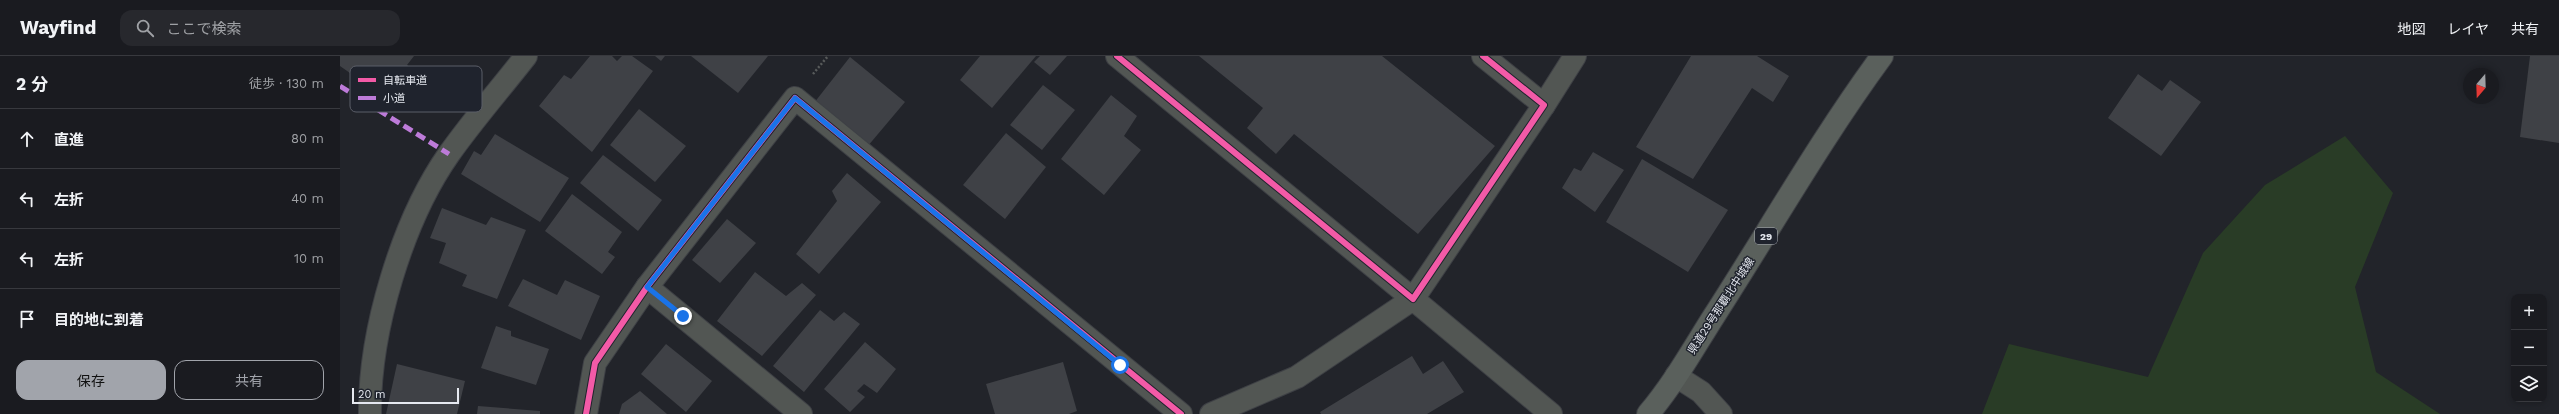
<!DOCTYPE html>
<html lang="ja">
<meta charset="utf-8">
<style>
:root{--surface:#1a1b20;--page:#27282d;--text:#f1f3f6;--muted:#9fa1a5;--line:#38393e;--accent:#a1a4ab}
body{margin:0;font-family:"Work Sans","Noto Sans JP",sans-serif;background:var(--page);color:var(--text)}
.controls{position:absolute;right:12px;bottom:12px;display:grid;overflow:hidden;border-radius:8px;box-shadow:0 2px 6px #0003}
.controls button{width:36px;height:36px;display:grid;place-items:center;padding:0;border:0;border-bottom:1px solid var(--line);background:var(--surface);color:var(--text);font:20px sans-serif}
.compass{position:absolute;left:2123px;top:12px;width:36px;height:36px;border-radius:50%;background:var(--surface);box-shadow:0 2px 6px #0003;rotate:199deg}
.scale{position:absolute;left:12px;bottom:10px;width:107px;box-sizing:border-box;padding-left:4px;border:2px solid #e6e9f0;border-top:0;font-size:11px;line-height:14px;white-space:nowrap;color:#e6e9f0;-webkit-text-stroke:3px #1f232d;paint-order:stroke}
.stop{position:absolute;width:12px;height:12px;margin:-9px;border:3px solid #1a73e8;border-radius:50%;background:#fff}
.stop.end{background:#1a73e8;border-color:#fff;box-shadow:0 1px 4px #0008}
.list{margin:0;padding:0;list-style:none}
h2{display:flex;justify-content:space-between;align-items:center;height:52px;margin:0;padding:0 16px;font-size:17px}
h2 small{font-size:13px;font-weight:400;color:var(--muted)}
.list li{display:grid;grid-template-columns:26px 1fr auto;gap:12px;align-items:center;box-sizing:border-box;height:60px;padding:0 16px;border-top:1px solid var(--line)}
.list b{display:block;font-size:15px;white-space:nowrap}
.list em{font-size:13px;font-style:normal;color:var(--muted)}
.actions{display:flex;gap:8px;padding:12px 16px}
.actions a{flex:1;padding:9px 0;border:1px solid var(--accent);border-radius:12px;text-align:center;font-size:14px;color:var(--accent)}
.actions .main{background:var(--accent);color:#111}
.icon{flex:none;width:22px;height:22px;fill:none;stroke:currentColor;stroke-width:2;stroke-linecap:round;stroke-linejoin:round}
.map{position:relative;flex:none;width:2219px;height:358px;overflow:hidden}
header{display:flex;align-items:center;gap:24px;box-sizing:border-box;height:56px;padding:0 20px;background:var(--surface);border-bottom:1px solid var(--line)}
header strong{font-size:19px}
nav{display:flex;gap:22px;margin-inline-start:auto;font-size:14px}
.search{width:280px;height:36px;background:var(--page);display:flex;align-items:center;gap:10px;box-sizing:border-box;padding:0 14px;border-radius:12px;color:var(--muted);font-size:15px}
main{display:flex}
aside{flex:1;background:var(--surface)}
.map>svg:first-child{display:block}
.green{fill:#293c26}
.building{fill:#3f4146}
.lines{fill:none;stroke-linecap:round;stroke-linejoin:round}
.minor-casing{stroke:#3e4045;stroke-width:24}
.primary-casing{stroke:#3e4045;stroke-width:24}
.path{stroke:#585b5b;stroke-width:2.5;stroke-dasharray:2 2;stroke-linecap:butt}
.minor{stroke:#525653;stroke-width:22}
.primary{stroke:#5a605c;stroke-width:22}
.quiet{stroke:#bd7bd9;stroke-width:5;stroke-dasharray:10 5;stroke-linecap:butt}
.cycleway-casing{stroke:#1f232d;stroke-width:8}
.cycleway{stroke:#f35aa7;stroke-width:6}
.route{stroke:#1a73e8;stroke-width:5}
.labels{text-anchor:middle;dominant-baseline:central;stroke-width:3;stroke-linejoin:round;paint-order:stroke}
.shield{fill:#1f232d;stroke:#aaaeb6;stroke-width:1}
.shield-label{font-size:10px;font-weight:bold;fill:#e6e9f0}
.street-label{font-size:11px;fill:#e6e9f0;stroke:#1f232d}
.key{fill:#1f232d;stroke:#5b5e68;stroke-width:1}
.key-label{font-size:11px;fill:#e6e9f0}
</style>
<header>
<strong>Wayfind</strong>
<div class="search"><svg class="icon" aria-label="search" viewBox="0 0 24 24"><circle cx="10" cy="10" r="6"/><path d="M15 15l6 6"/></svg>ここで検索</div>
<nav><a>地図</a><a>レイヤ</a><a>共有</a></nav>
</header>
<main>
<aside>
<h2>2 分<small>徒歩 · 130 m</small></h2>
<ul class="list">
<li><svg class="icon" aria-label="ahead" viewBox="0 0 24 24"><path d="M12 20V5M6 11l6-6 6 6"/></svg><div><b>直進</b></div><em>80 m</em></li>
<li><svg class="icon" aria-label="left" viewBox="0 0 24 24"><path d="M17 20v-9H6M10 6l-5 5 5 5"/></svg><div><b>左折</b></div><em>40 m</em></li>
<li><svg class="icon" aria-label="left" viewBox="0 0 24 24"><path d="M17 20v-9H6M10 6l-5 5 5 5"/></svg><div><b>左折</b></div><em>10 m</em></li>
<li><svg class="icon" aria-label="arrive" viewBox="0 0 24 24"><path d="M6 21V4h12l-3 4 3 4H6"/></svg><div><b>目的地に到着</b></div></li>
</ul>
<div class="actions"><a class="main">保存</a><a>共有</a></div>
</aside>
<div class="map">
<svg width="2219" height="358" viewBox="0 0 2219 358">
<rect width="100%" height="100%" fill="#22242a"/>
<polygon class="green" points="2005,80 2053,137 2015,231 2036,316 2100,358 1642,358 1669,288 1808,321 1863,197 1925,129"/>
<g class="building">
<polygon points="0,0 74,0 67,9 82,20 72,32 58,22 44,41 0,10"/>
<polygon points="250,0 272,0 277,5 282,0 292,0 313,15 252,96 199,50 224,19 231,23"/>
<polygon points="315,0 325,0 321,5"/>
<polygon points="351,0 428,0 398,37"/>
<polygon points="640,0 696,0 652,52 620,24"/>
<polygon points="700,0 727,0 710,19 694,6"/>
<polygon points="859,0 1042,0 1155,90 1078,178 954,78 936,98 907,72 923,52"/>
<polygon points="1351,0 1417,0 1449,20 1433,46 1412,32 1353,123 1296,91"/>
<polygon points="2190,0 2219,0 2219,87 2180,81"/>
<polygon points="510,1 565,46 527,91 474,47"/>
<polygon points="1798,18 1822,35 1830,24 1861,46 1821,100 1768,62"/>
<polygon points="703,29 735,54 702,94 670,69"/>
<polygon points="771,39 797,60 784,80 801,94 764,139 721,103"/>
<polygon points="299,53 346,90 315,126 270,89"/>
<polygon points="666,77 706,111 665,163 623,129"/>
<polygon points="155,78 229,122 200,166 121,118 134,95 141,99"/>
<polygon points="1253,96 1284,114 1255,156 1222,132 1234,112 1241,115"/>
<polygon points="263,99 322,144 298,175 240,127"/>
<polygon points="1302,103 1388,154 1348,216 1266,166"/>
<polygon points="507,117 541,146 479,218 456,198 497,145 492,135"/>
<polygon points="232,138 282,176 268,196 275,201 262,218 205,175"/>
<polygon points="102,152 146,169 151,161 186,174 157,243 122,230 127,219 99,207 106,187 90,182"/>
<polygon points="387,163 416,187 380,227 352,204"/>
<polygon points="415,216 446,240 462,227 476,239 422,300 377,265"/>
<polygon points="183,223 217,239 225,224 260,240 241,284 168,250"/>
<polygon points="480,254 494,265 504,256 520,268 464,336 433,310"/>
<polygon points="156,270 171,275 171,280 209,293 196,329 141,312"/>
<polygon points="525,286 556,313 537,337 524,328 517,335 525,341 510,356 484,333"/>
<polygon points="326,288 372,325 346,356 301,318"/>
<polygon points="1072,300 1083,318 1103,305 1124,336 1087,358 981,358 980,356"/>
<polygon points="723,306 737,355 729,358 655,358 646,328"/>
<polygon points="57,308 125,325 117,358 46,358"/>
<polygon points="300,335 327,358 279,358 282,348"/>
<polygon points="138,350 200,355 200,358 137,358"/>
</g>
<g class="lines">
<g class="minor-casing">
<g id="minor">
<polyline points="777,0 1073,243 1204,49 1143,0"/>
<polyline points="1204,49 1235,0"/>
<polyline points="307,231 461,358"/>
<polyline points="1336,320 1361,336 1381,358"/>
<path d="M 30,358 C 29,276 62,165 109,98 C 133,64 161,32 186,0"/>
<polyline points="246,358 255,307 307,231 455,42 841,358"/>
<polyline points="871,358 957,321 1073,243 1211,358"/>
</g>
</g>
<g class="primary-casing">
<path id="primary" d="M 1308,358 C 1333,329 1353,293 1374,260 C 1430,173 1481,83 1542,0"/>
</g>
<polyline class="path" points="473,18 488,0"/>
<use href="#minor" class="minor"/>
<use href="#primary" class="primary"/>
<polyline class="quiet" points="0,30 109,98"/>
<g class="cycleway-casing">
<g id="cycleway">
<polyline points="777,0 1073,243 1204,49 1143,0"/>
<polyline points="246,358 255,307 307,231 455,42 841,358"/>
</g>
</g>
<use href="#cycleway" class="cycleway"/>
</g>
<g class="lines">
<polyline class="route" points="343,260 307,231 455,42 780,309"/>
</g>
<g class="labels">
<rect class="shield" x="1415" y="172" width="22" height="16" rx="3"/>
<g class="shield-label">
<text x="1426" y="180">29</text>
</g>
<g class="street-label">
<text transform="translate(1381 250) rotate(-57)">県道29号那覇北中城線</text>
</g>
</g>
<rect x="10" y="10" width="132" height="46" rx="6" class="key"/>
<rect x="18" y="22" width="18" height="4" fill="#f35aa7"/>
<rect x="18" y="40" width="18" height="4" fill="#bd7bd9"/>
<g class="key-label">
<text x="43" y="28">自転車道</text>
<text x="43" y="46">小道</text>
</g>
</svg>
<div class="controls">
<button>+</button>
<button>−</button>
<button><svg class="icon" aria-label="layers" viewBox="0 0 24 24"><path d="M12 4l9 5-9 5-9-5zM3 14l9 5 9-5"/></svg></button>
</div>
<svg class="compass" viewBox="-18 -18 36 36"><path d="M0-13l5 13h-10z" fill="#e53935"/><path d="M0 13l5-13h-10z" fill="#9fa1a5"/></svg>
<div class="scale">20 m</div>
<div class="stop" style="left:780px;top:309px"></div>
<div class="stop end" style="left:343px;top:260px"></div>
</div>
</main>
